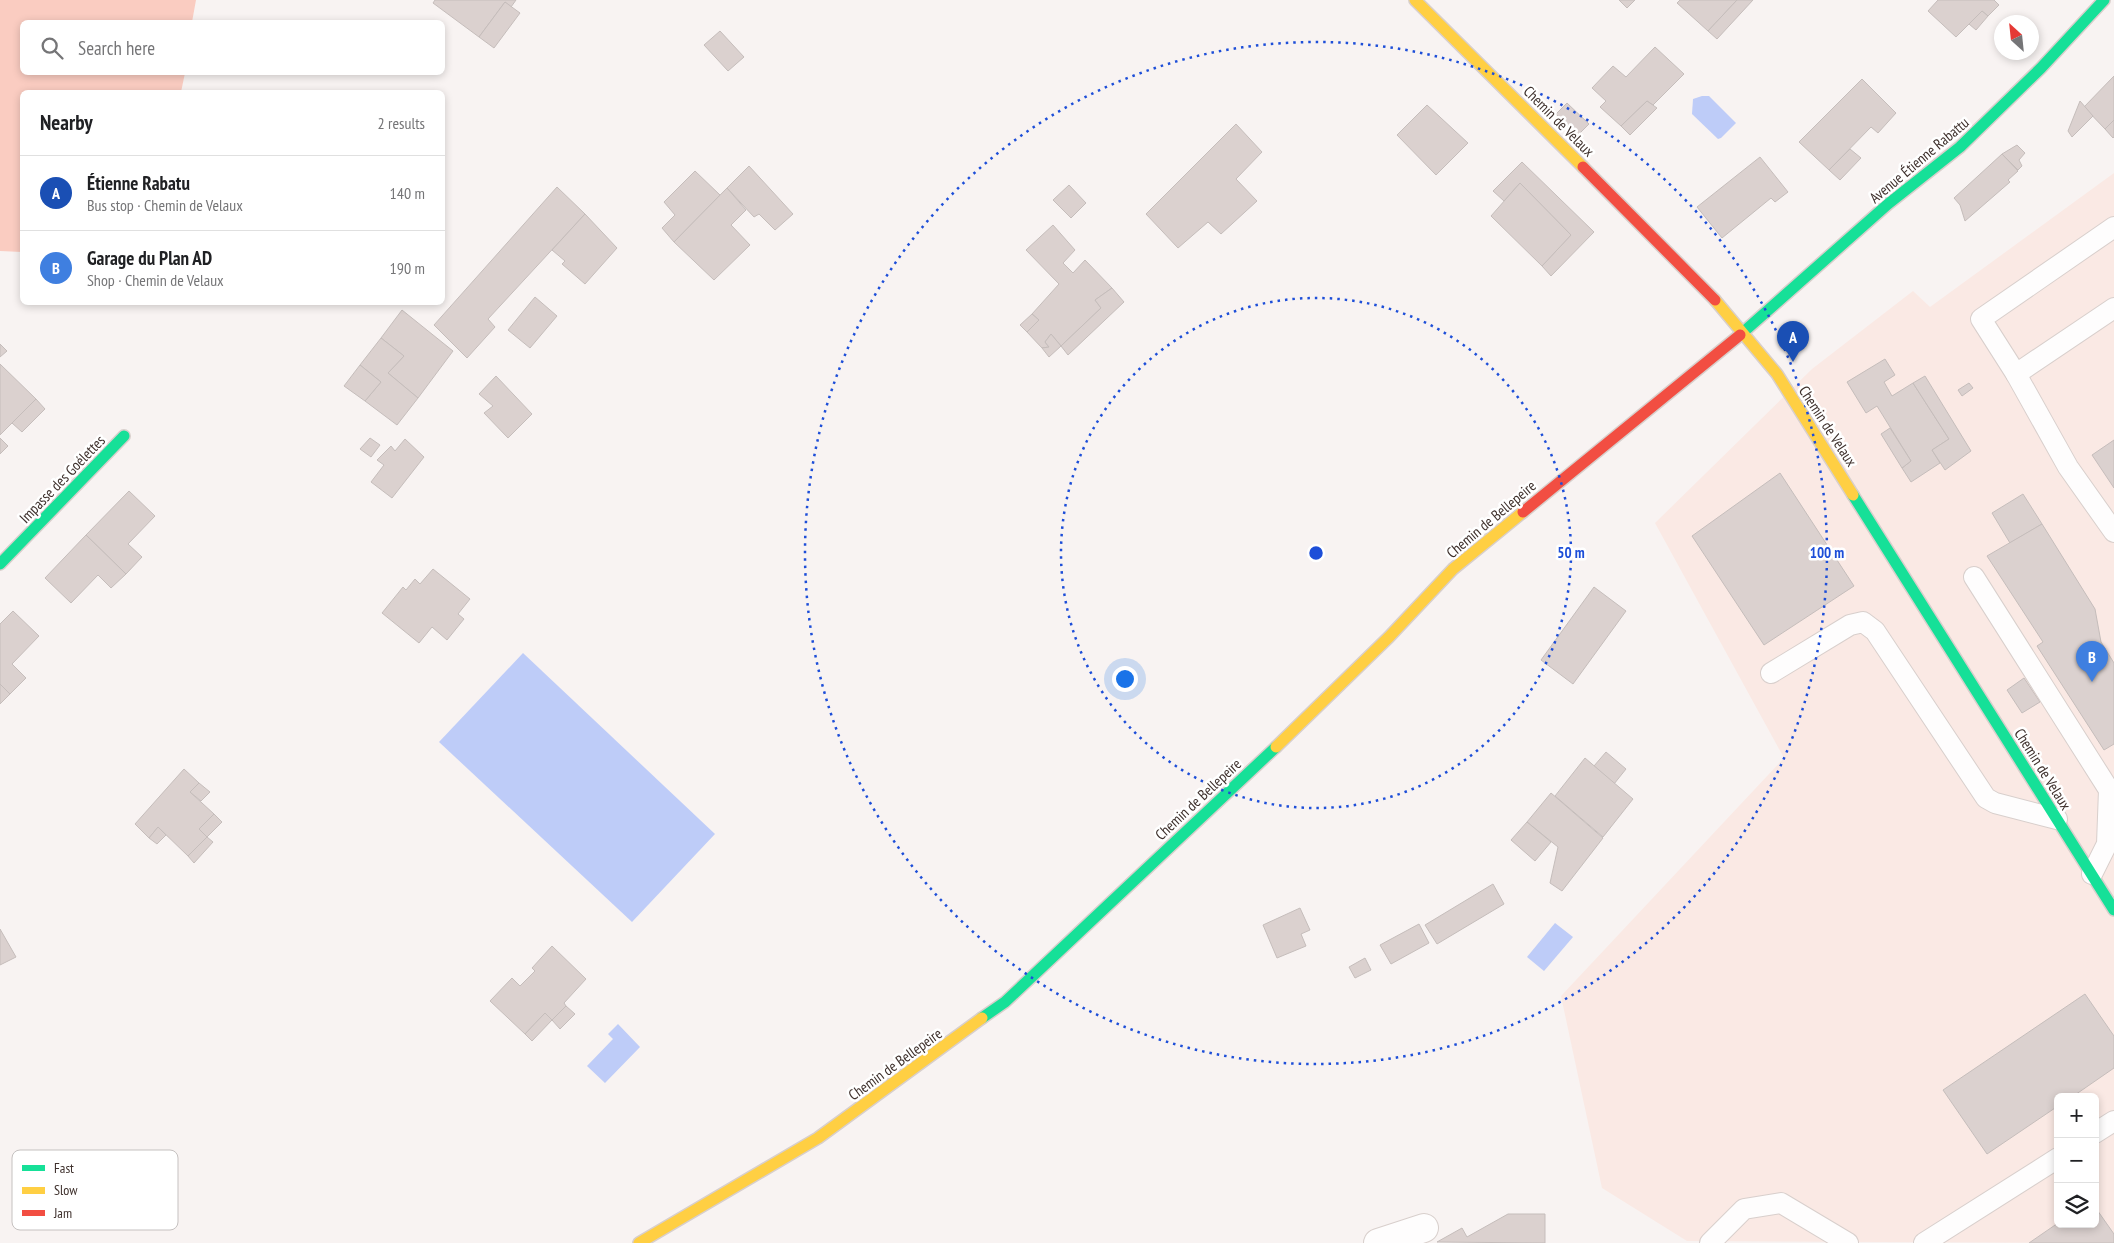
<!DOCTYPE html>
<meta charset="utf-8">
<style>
:root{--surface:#fff;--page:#f2f2f2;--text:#202124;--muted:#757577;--line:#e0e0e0;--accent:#7f7471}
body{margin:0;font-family:"PT Sans Narrow",sans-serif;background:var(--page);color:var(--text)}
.controls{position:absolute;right:15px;bottom:15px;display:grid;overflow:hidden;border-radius:8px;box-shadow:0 2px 8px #0003}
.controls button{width:45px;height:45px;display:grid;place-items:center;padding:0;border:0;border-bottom:1px solid var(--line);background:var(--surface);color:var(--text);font:25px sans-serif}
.compass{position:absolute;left:1994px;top:15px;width:45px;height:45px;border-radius:50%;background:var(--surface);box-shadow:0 2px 8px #0003;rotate:333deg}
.you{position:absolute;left:1124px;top:678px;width:18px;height:18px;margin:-12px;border:4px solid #fff;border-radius:50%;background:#1a73e8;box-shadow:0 0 0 8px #1a73e833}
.badge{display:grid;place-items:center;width:32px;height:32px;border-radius:50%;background:var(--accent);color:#fff;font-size:16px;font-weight:700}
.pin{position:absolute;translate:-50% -41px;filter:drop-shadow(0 1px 2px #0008)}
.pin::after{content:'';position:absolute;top:26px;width:18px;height:15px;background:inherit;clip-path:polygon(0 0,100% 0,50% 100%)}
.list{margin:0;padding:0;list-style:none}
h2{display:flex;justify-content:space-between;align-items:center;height:65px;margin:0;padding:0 20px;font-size:21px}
h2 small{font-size:16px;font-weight:400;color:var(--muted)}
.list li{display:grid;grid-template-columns:32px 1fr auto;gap:15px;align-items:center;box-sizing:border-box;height:75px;padding:0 20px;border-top:1px solid var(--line)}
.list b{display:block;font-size:19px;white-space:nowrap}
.list p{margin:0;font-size:16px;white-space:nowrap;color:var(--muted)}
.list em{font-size:16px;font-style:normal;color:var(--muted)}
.icon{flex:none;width:28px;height:28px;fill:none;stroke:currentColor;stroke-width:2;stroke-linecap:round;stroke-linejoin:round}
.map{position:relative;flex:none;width:2114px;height:1243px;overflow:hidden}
.search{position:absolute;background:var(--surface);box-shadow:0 2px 8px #0003;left:20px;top:20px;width:425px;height:55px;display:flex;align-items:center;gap:12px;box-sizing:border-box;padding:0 18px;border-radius:8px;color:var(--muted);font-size:19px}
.panel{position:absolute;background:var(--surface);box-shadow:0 2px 8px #0003;left:20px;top:90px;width:425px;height:215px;border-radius:8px}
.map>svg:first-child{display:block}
.built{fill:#fae9e4;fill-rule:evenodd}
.green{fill:#faccc1}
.water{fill:#beccf8}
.building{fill:#dbd1cf;stroke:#c5bdbb}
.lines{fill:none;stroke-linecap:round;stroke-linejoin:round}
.lane-casing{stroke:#d8cfcc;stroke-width:22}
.street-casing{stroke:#d8cfcc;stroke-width:30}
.fast-casing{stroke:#d8cfcc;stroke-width:14}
.slow-casing{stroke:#d8cfcc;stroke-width:14}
.jam-casing{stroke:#d8cfcc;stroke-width:14}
.lane{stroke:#fefdfd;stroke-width:20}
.street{stroke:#fefdfd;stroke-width:28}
.fast{stroke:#16e098;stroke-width:11}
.slow{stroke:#ffcf43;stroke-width:11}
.jam{stroke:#f24e42;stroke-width:11}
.ring{fill:none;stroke:#1d4ed8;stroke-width:2.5;stroke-dasharray:2.5 5}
.labels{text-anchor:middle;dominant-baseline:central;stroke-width:5;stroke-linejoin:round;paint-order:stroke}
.street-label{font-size:15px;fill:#3e302c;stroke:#fff}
.key{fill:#fff;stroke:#c5c1c0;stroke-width:1}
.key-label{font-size:14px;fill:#3e302c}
.centre{fill:#1d4ed8;stroke:#fff;stroke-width:2.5}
.ring-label{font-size:15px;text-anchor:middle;font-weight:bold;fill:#1d4ed8;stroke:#fff;stroke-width:5;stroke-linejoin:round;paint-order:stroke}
</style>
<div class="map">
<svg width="2114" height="1243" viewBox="0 0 2114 1243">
<rect width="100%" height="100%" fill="#f8f3f2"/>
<path class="built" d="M 2114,173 L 2114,1243 L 1687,1241 L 1602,1188 L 1561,996 L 1784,758 L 1655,523 L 1812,369 L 1913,291 L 1930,307 ZM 2058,1097 L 2095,1097 L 2095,1224 L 2058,1224 Z"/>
<polygon class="green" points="0,0 196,0 192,22 22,22 22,72 185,73 181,92 22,92 22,252 0,251"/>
<g class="water">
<polygon points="1702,96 1709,96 1736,123 1721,138 1718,139 1692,114 1693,99"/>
<polygon points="523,653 715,834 632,922 439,742"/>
<polygon points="1555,923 1573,937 1544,971 1527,957"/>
<polygon points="618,1024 640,1047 605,1083 587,1066 613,1039 608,1034"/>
</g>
<g class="building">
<polygon points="435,0 516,0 511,7 505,2 479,37 433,3"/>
<polygon points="1619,0 1635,0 1627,8"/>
<polygon points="1680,0 1737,0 1708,31 1677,3"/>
<polygon points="1737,0 1753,0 1717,39 1708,31"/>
<polygon points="1938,0 1994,0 1999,5 1988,16 1982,11 1956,37 1928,11"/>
<polygon points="505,2 520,13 494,48 479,37"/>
<polygon points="1982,11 1988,16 1976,30 1969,24"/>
<polygon points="720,31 744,57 728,71 704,45"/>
<polygon points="1655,47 1684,74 1653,105 1647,101 1621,126 1600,107 1606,101 1592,88 1613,66 1626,77"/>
<polygon points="2114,76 2114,120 2105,129 2084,107"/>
<polygon points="1862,79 1896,113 1878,133 1871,127 1829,170 1799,142"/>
<polygon points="1647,101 1657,108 1630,135 1621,126"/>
<polygon points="2080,101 2093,116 2072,137 2068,131"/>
<polygon points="1567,103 1589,124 1577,136 1556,114"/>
<polygon points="1427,105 1468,143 1436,175 1397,135"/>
<polygon points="2114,120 2114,137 2113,138 2105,129"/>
<polygon points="1236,124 1262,152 1236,179 1257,201 1221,234 1208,222 1178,248 1146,214"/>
<polygon points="2017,145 2025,153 2019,160 2022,166 2018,170 2002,154"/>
<polygon points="1850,149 1861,158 1840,180 1829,170"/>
<polygon points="2002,154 2018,171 2008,180 2010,182 1965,221 1960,205 1954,198"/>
<polygon points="1760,157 1788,192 1775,202 1771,198 1722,238 1697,207"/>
<polygon points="1522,162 1594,232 1551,276 1542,266 1571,235 1520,183 1504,201 1493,191"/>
<polygon points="749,166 793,214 775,230 759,214 754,217 727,188"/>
<polygon points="695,171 720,195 674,242 662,228 675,215 664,202"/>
<polygon points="1520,183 1571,235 1542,266 1491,216"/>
<polygon points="1069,185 1086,203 1071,218 1053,200"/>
<polygon points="557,187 585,214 488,319 495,327 467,358 434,325"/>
<polygon points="727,188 746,210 731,225 750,245 714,280 674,242"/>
<polygon points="585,214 617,248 585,284 562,264 565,261 552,250"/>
<polygon points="1053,225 1075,250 1063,263 1073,273 1085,260 1112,288 1095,300 1101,308 1061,346 1051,334 1045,342 1049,347 1042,348 1027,332 1039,320 1032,314 1059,284 1026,250"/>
<polygon points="1112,288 1124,302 1068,355 1061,346 1101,308 1095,300"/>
<polygon points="535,297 557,316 530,348 508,330"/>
<polygon points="402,310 453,351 418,398 388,373 404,356 381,338"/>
<polygon points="1032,314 1039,320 1027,332 1020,325"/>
<polygon points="1051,334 1061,346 1049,357 1042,348 1049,347 1045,342"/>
<polygon points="381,338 404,356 388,373 418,398 397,425 365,401 381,382 360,365"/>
<polygon points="0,344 7,351 0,357"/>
<polygon points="1885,359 1895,375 1884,382 1892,396 1913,383 1949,439 1932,450 1940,463 1911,482 1902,468 1911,461 1877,406 1866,413 1847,382"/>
<polygon points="0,364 36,399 0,435"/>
<polygon points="360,365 381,382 365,401 344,386"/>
<polygon points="496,376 532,414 508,438 484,413 493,406 479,394"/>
<polygon points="1925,376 1971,451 1945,470 1932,450 1949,439 1913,383"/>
<polygon points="1969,383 1973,388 1962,396 1958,390"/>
<polygon points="36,399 45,409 22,432 12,423"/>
<polygon points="1890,428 1911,461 1902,468 1881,434"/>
<polygon points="0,438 8,446 0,454"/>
<polygon points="370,438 380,445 371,457 360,449"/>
<polygon points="405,439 424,457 392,498 371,482 384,465 377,460 391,446 395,451"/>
<polygon points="2114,440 2114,488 2092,455"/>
<polygon points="1780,473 1854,586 1764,645 1692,536"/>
<polygon points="129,491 155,516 128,544 142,557 126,574 86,535"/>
<polygon points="2023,494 2042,524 2010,543 1992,513"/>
<polygon points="2042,524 2095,609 2101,642 2114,663 2114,744 2104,750 2037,646 2043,642 1987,556"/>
<polygon points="86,535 126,574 111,588 98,575 71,603 45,578"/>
<polygon points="433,569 470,599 458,614 464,619 447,640 432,627 419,643 382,613 403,587 406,590 415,579 420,584"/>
<polygon points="1594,587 1626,611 1573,684 1541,660"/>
<polygon points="13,611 39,636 12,664 26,678 10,694 0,684 0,624"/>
<polygon points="2024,678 2040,702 2022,713 2007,690"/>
<polygon points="0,684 10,694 0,704"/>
<polygon points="1606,752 1626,769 1614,784 1594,766"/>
<polygon points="1585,758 1633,799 1603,837 1555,796"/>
<polygon points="184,769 199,783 190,792 214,814 199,829 207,837 188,856 158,827 149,838 135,824"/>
<polygon points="199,783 210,792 201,801 190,792"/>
<polygon points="1551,793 1603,838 1562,891 1550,883 1558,847 1527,822"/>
<polygon points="214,814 222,822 207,837 199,829"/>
<polygon points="1527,822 1551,842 1535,861 1511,840"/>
<polygon points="158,827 166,835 157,844 149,838"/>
<polygon points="207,837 213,842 194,863 188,856"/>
<polygon points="1493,884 1504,904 1437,944 1425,925"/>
<polygon points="1300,908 1310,930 1301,934 1306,946 1277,958 1263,925"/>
<polygon points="1419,924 1429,943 1391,964 1380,945"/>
<polygon points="0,929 16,957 0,965"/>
<polygon points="552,946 586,979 564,1003 566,1006 552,1020 545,1013 525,1034 490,1001 512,978 520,986 535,971 532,968"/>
<polygon points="1365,958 1371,970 1355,978 1349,967"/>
<polygon points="2085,994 2114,1036 2114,1068 2072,1097 2058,1097 2058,1106 1987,1154 1943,1090"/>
<polygon points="566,1006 575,1014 560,1029 552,1020"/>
<polygon points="545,1013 552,1020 532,1041 525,1034"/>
<polygon points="2095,1207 2114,1234 2114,1243 2029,1243 2058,1223 2095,1224"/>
<polygon points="1508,1214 1545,1214 1545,1243 1437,1242 1462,1228 1467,1237"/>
</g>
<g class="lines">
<g class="lane-casing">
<g id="lane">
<polyline points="2114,227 1981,319 2016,374 2068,467 2114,532"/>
<polyline points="2016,374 2114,308"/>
<polyline points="1974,577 2109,790 2107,844 2092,874"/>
<polyline points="1771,673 1850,625 1863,622 1875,631 1986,798 1995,803 2057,819"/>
<polyline points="2095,1133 2114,1121"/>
<polyline points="1710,1243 1744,1209 1781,1203 1848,1243"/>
<polyline points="1924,1243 2058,1158"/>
</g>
</g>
<g class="street-casing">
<polyline id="street" points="1378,1243 1424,1228"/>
</g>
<g class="fast-casing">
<g id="fast">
<polyline points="1740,335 1888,204 1960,147 2041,68 2104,0"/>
<polyline points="1853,495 2114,910"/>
<polyline points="0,564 124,436"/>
<polyline points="982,1018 1005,1002 1276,747"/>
</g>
</g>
<g class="slow-casing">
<g id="slow">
<polyline points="1415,0 1583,167"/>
<polyline points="1715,300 1777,374 1853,495"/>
<polyline points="1276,747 1389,637 1453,569 1523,512"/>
<polyline points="639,1243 818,1138 982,1018"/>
</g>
</g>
<g class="jam-casing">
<g id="jam">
<polyline points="1583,167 1715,300"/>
<polyline points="1523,512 1740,335"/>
</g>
</g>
<use href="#lane" class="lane"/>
<use href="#street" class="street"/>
<use href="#fast" class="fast"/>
<use href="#slow" class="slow"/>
<use href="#jam" class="jam"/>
</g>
<g class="ring">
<circle cx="1316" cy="553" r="255"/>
<circle cx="1316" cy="553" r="511"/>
</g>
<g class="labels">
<g class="street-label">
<text transform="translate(1559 121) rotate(45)">Chemin de Velaux</text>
<text transform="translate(1919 160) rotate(-40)">Avenue Étienne Rabattu</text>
<text transform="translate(1828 426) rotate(57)">Chemin de Velaux</text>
<text transform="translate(62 479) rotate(-46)">Impasse des Goélettes</text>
<text transform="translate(1491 519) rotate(-40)">Chemin de Bellepeire</text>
<text transform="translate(2043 769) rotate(58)">Chemin de Velaux</text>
<text transform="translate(1198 799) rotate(-43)">Chemin de Bellepeire</text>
<text transform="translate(895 1064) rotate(-36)">Chemin de Bellepeire</text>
</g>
</g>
<rect x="12" y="1150" width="166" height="80" rx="8" class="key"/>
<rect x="22" y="1165" width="23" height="6" fill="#16e098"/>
<rect x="22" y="1187" width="23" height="7" fill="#ffcf43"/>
<rect x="22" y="1210" width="23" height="6" fill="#f24e42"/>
<g class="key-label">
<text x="54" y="1173">Fast</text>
<text x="54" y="1195">Slow</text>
<text x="54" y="1218">Jam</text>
</g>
<circle cx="1316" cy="553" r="8" class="centre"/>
<g class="ring-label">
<text x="1571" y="558">50 m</text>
<text x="1827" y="558">100 m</text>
</g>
</svg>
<div class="controls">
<button>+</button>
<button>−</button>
<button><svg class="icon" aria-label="layers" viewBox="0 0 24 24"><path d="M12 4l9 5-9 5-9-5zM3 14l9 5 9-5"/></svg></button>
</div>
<svg class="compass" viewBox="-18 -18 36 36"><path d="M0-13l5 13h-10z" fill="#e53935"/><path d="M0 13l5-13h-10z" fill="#757577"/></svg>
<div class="you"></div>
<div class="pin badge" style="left:1793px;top:362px;background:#1a4fb4">A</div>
<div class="pin badge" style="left:2092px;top:682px;background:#3f7fe0">B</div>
<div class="search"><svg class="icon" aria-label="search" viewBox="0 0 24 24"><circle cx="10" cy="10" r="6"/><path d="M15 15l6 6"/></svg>Search here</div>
<section class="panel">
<h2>Nearby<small>2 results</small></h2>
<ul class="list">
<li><span class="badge" style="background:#1a4fb4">A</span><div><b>Étienne Rabatu</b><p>Bus stop · Chemin de Velaux</p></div><em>140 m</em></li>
<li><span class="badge" style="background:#3f7fe0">B</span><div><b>Garage du Plan AD</b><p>Shop · Chemin de Velaux</p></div><em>190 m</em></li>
</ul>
</section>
</div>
